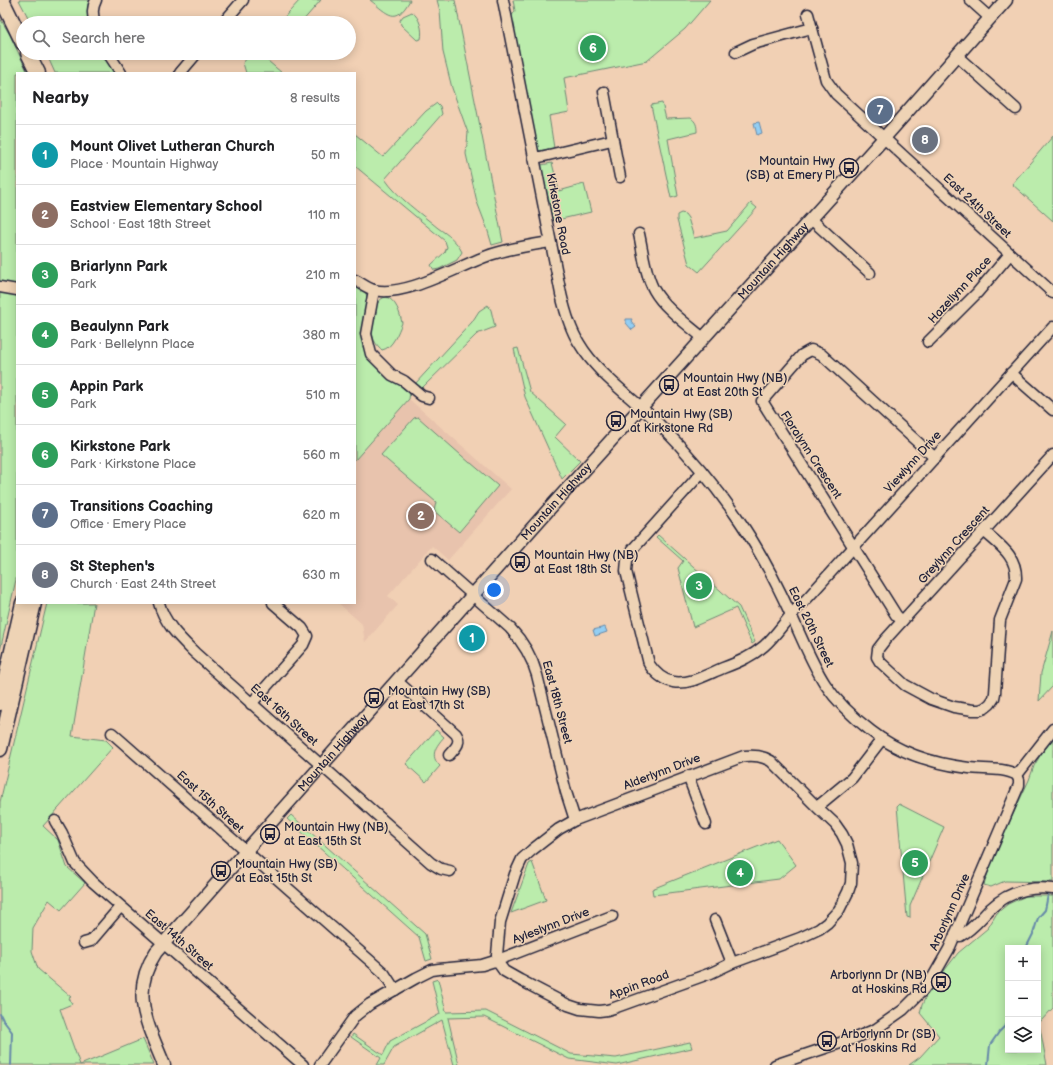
<!DOCTYPE html>
<meta charset="utf-8">
<style>
:root{--surface:#fff;--page:#f2f2f2;--text:#202124;--muted:#757577;--line:#e0e0e0;--accent:#7c3aed}
body{margin:0;font-family:"Balsamiq Sans",sans-serif;background:var(--page);color:var(--text)}
.controls{position:absolute;right:12px;bottom:12px;display:grid;overflow:hidden;border-radius:0px;box-shadow:0 2px 10px #0003}
.controls button{width:36px;height:36px;display:grid;place-items:center;padding:0;border:0;border-bottom:1px solid var(--line);background:var(--surface);color:var(--text);font:20px sans-serif}
.you{position:absolute;left:494px;top:590px;width:14px;height:14px;margin:-10px;border:3px solid #fff;border-radius:50%;background:#1a73e8;box-shadow:0 0 0 6px #1a73e833}
.badge{display:grid;place-items:center;width:26px;height:26px;border-radius:50%;background:var(--accent);color:#fff;font-size:13px;font-weight:700}
.pin{position:absolute;translate:-50% -50%;border:2px solid #fff;box-shadow:0 1px 4px #0006}
.list{margin:0;padding:0;list-style:none}
h2{display:flex;justify-content:space-between;align-items:center;height:52px;margin:0;padding:0 16px;font-size:17px}
h2 small{font-size:13px;font-weight:400;color:var(--muted)}
.list li{display:grid;grid-template-columns:26px 1fr auto;gap:12px;align-items:center;box-sizing:border-box;height:60px;padding:0 16px;border-top:1px solid var(--line)}
.list b{display:block;font-size:15px;white-space:nowrap}
.list p{margin:0;font-size:13px;white-space:nowrap;color:var(--muted)}
.list em{font-size:13px;font-style:normal;color:var(--muted)}
.icon{flex:none;width:22px;height:22px;fill:none;stroke:currentColor;stroke-width:2;stroke-linecap:round;stroke-linejoin:round}
.map{position:relative;flex:none;width:1053px;height:1065px;overflow:hidden}
.search{position:absolute;background:var(--surface);box-shadow:0 2px 10px #0003;left:16px;top:16px;width:340px;height:44px;display:flex;align-items:center;gap:10px;box-sizing:border-box;padding:0 14px;border-radius:22px;color:var(--muted);font-size:15px}
.panel{position:absolute;background:var(--surface);box-shadow:0 2px 10px #0003;left:16px;top:72px;width:340px;height:532px;border-radius:0px}
.map>svg:first-child{display:block}
.built{fill:#e8c3ad}
.green{fill:#bbecac;stroke:#6e8774;fill-rule:evenodd}
.water{fill:#93cef3;stroke:#6689a9}
.lines{fill:none;stroke-linecap:round;stroke-linejoin:round}
.stream{stroke:#6689a9;stroke-width:2}
.minor-casing{stroke:#22223b;stroke-width:13}
.major-casing{stroke:#22223b;stroke-width:15}
.highway-casing{stroke:#22223b;stroke-width:17}
.minor{stroke:#eed3b5;stroke-width:10}
.major{stroke:#eed3b5;stroke-width:12}
.highway{stroke:#eed3b5;stroke-width:14}
.labels{text-anchor:middle;dominant-baseline:central;stroke-width:3;stroke-linejoin:round;paint-order:stroke}
.poi-label{font-size:12px;fill:#22223b;stroke:#eed3b5;text-anchor:start}
.street-label{font-size:12px;fill:#22223b;stroke:#eed3b5}
</style>
<div class="map">
<svg width="1053" height="1065" viewBox="0 0 1053 1065">
<rect width="100%" height="100%" fill="#f1d0b4"/>
<filter id="ink" filterUnits="userSpaceOnUse"><feTurbulence type="fractalNoise" baseFrequency=".025" numOctaves="2"/><feDisplacementMap in="SourceGraphic" scale="8" xChannelSelector="R" yChannelSelector="G"/><feConvolveMatrix kernelMatrix="1 2 1 2 8 2 1 2 1" color-interpolation-filters="sRGB"/></filter>
<g filter="url(#ink)">
<polygon class="built" points="409,399 511,489 448,560 432,546 388,596 398,605 365,642 362,624 338,603 355,603 355,460"/>
<g class="green">
<polygon points="19,0 89,0 88,13 91,23 31,23"/>
<polygon points="300,0 321,0 301,23 279,23"/>
<path d="M 370,0 L 410,0 C 396,26 388,14 370,0 Z"/>
<polygon points="437,0 455,0 503,242 492,245 487,228 477,202 466,154 468,133 452,88 443,52 440,11"/>
<polygon points="513,0 710,0 685,29 647,61 564,78 569,112 549,116 554,148 538,151 512,22 511,17 515,11"/>
<path d="M 412,12 C 420,18 423,30 421,39 L 417,40 L 401,25 L 400,20 L 403,16 Z"/>
<polygon points="0,18 10,35 28,73 17,73 17,575 0,651"/>
<polygon points="46,53 102,53 105,59 117,73 55,73"/>
<polygon points="251,53 275,53 268,61 282,73 246,73 243,63"/>
<path d="M 437,103 L 440,106 L 442,114 L 385,179 C 398,198 420,213 438,228 C 448,235 456,240 462,252 L 457,260 L 439,269 L 434,270 L 431,265 L 445,252 L 447,247 L 445,241 L 355,166 L 355,134 L 383,157 L 426,111 Z"/>
<path d="M 662,103 L 666,119 L 691,118 C 696,122 697,125 697,132 L 668,139 L 678,196 L 671,198 L 651,105 Z"/>
<polygon points="1053,136 1053,221 1012,184"/>
<polygon points="552,163 559,191 584,184 591,212 553,221 541,165"/>
<polygon points="751,203 757,208 699,272 689,264 677,220 677,215 681,213 685,214 688,218 694,238 727,231"/>
<path d="M 355,283 C 360,286 366,291 367,297 C 370,309 363,332 363,347 L 391,379 L 410,392 L 409,399 L 355,460 Z"/>
<path d="M 386,297 C 396,300 400,313 402,323 C 398,332 393,348 382,350 C 378,346 374,342 373,337 C 370,326 373,299 386,297 Z"/>
<polygon points="488,305 491,310 495,327 477,334 422,388 415,384 472,322 479,311"/>
<polygon points="518,348 530,392 566,424 555,437 580,461 562,479 525,397 514,349"/>
<polygon points="418,417 470,463 471,463 498,486 459,532 434,511 436,502 381,455 414,418"/>
<polygon points="658,535 739,607 755,642 752,644 736,608 693,627 678,568 683,561 656,537"/>
<polygon points="47,603 94,603 72,736 106,740 113,747 43,826 58,840 67,867 85,883 61,910 49,900 33,928 32,951 38,969 71,997 69,998 72,1004 60,1009 80,1065 143,1039 154,1065 0,1065 0,802"/>
<polygon points="1053,631 1053,686 1039,701 1041,673"/>
<path d="M 436,730 L 444,737 C 436,746 429,756 440,766 L 426,782 L 406,764 Z"/>
<polygon points="1053,739 1053,882 1005,881 991,887 984,885 993,857 1029,780 1034,766 1041,754"/>
<polygon points="899,804 944,827 910,906 910,918 907,917 897,806"/>
<polygon points="291,815 425,934 432,959 426,961 419,937 287,819"/>
<polygon points="777,839 796,865 779,879 653,895 652,889"/>
<polygon points="532,862 546,900 511,913 529,864"/>
<path d="M 1026,896 L 1053,896 L 1053,1008 L 1039,1023 L 1047,1065 L 909,1065 L 920,1057 L 939,1036 L 920,1013 L 922,1005 L 928,992 L 958,953 L 988,928 L 997,913 L 1008,904 ZM 1008,948 L 1038,948 L 1038,1050 L 1008,1050 Z"/>
<polygon points="438,979 446,1012 486,1011 571,1054 616,1058 690,1042 692,1048 617,1065 569,1059 484,1017 448,1018 459,1065 454,1065 442,1020 394,1047 384,1065 377,1065 381,1058 351,1037 353,1034 383,1055 390,1041 440,1014 432,981"/>
</g>
<g class="water">
<polygon points="759,122 762,133 757,135 754,123"/>
<polygon points="626,319 632,319 631,321 636,327 632,330 626,323"/>
<polygon points="605,627 607,632 595,636 593,630"/>
</g>
<g class="lines">
<g class="stream">
<polyline points="1026,948 1033,934 1038,918 1045,910 1048,895 1050,893"/>
<polyline points="0,1014 3,1020 12,1032 11,1065"/>
<polyline points="988,1065 990,1045 999,1032 1008,1023"/>
</g>
<g class="minor-casing">
<g id="minor">
<path d="M 503,0 L 561,294 C 565,311 570,329 579,343 C 598,375 632,397 658,423 C 687,452 715,485 739,520 C 759,549 776,582 791,615 C 802,638 811,662 825,684 C 837,702 854,718 871,731 C 899,753 934,764 969,768 C 984,770 1003,767 1017,775"/>
<polyline points="970,0 990,18"/>
<polyline points="808,14 826,80 836,94 1053,293"/>
<path d="M 95,23 C 92,14 92,8 96,0"/>
<polyline points="223,23 243,0"/>
<polyline points="736,52 753,44 812,28"/>
<polyline points="108,53 121,73"/>
<polyline points="957,56 1016,109"/>
<polyline points="180,73 197,53"/>
<polyline points="604,92 620,177"/>
<polyline points="534,157 540,157 612,140"/>
<polyline points="811,219 870,273"/>
<path d="M 639,234 C 643,252 645,274 654,290 C 664,308 687,324 703,338"/>
<path d="M 355,280 C 361,283 367,288 374,290 C 407,298 461,264 493,254 C 512,248 531,245 550,242"/>
<polyline points="0,287 17,290"/>
<polyline points="374,290 366,334 371,354 392,375 404,381 422,396 429,398"/>
<polyline points="928,342 977,293 1010,254"/>
<polyline points="1011,373 1053,410"/>
<path d="M 702,472 L 633,549 L 627,560 L 626,571 L 649,664 C 655,673 663,680 673,682 C 690,685 708,674 723,668 C 731,665 739,662 746,658 C 752,655 758,651 764,646 C 779,633 788,615 803,603 L 1053,327"/>
<path d="M 984,531 C 999,545 1017,555 1016,579 L 1000,620 L 995,693 L 994,698 L 990,704 L 985,708 L 980,710 L 973,710 L 954,707 L 931,699 L 905,685 L 880,662 L 877,657 L 878,649 L 885,640 L 1053,455"/>
<path d="M 432,559 L 510,628 C 523,642 532,657 537,675 L 566,792 L 575,820"/>
<path d="M 159,603 C 164,623 180,638 195,653 L 431,863 L 441,869 L 450,871"/>
<polyline points="902,621 896,615 762,401 802,355 811,350 821,354 935,458"/>
<path d="M 397,681 L 456,734 C 462,743 455,748 449,755"/>
<polyline points="251,704 303,645 307,636 302,628 273,603"/>
<polyline points="112,733 384,973 395,990"/>
<polyline points="1017,775 1053,729"/>
<polyline points="688,776 706,824"/>
<path d="M 817,807 L 835,824 L 842,834 L 847,844 L 852,863 L 851,883 L 848,892 L 839,910 L 827,923 L 819,929 L 800,938 L 732,963 L 711,973 L 614,1008 L 607,1010 L 599,1011 L 580,1009 L 568,1005 L 520,980 L 504,971 L 499,964 L 497,955 L 500,922 L 515,874 L 522,859 L 532,850 L 559,829 L 575,820 L 744,756 C 755,755 762,756 771,761 L 817,807 L 852,778 L 882,739"/>
<polyline points="55,821 62,833 75,863 93,882 303,1065"/>
<polyline points="715,920 732,963"/>
<path d="M 955,934 L 960,936 C 973,929 980,919 990,909 C 1007,893 1029,886 1053,889"/>
<polyline points="84,943 91,941 120,907"/>
<polyline points="320,1065 355,1016 370,1004 416,978 432,970 439,969 482,965 498,960 612,916"/>
<polyline points="775,1065 855,1038 876,1029 903,1010 923,990 933,977 949,949 1019,785 1019,780 1017,775"/>
</g>
</g>
<g class="major-casing">
<g id="major">
<path id="s1" d="M 164,1065 C 148,1025 129,993 156,952 L 550,508 L 884,138 L 1006,0"/>
</g>
</g>
<g class="highway-casing">
<g id="highway">
<polyline points="2,0 23,43"/>
<polyline points="28,53 38,73"/>
<polyline points="0,703 23,603"/>
<polyline points="0,749 34,603"/>
</g>
</g>
<use href="#minor" class="minor"/>
<use href="#major" class="major"/>
<use href="#highway" class="highway"/>
</g>
</g>
<defs>
<g id="bus-ring" transform="scale(1)"><circle r="9.5" fill="#eed3b5" stroke="#22223b" stroke-width="1.5"/><path d="M-5-6H5V4H4V6H2V4H-2V6H-4V4H-5ZM-3.5-4V0h7V-4ZM-3.5 1.2v1.5H-2V1.2ZM2 1.2v1.5H3.5V1.2Z" fill="#22223b"/></g>
</defs>
<g fill-rule="evenodd">
<use href="#bus-ring" x="849" y="168"/>
<use href="#bus-ring" x="669" y="385"/>
<use href="#bus-ring" x="616" y="421"/>
<use href="#bus-ring" x="520" y="562"/>
<use href="#bus-ring" x="374" y="698"/>
<use href="#bus-ring" x="270" y="834"/>
<use href="#bus-ring" x="221" y="871"/>
<use href="#bus-ring" x="941" y="982"/>
<use href="#bus-ring" x="827" y="1041"/>
</g>
<g class="labels">
<g class="poi-label">
<text x="835" y="161" text-anchor="end">Mountain Hwy<tspan x="835" dy="14">(SB) at Emery Pl</tspan></text>
<text x="683" y="378">Mountain Hwy (NB)<tspan x="683" dy="14">at East 20th St</tspan></text>
<text x="630" y="414">Mountain Hwy (SB)<tspan x="630" dy="14">at Kirkstone Rd</tspan></text>
<text x="534" y="555">Mountain Hwy (NB)<tspan x="534" dy="14">at East 18th St</tspan></text>
<text x="388" y="691">Mountain Hwy (SB)<tspan x="388" dy="14">at East 17th St</tspan></text>
<text x="284" y="827">Mountain Hwy (NB)<tspan x="284" dy="14">at East 15th St</tspan></text>
<text x="235" y="864">Mountain Hwy (SB)<tspan x="235" dy="14">at East 15th St</tspan></text>
<text x="927" y="975" text-anchor="end">Arborlynn Dr (NB)<tspan x="927" dy="14">at Hoskins Rd</tspan></text>
<text x="841" y="1034">Arborlynn Dr (SB)<tspan x="841" dy="14">at Hoskins Rd</tspan></text>
</g>
<g class="street-label">
<text transform="translate(977 206) rotate(43)">East 24th Street</text>
<text transform="translate(558 214) rotate(79)">Kirkstone Road</text>
<text stroke="none"><textPath href="#s1" startOffset="1046">Mountain Highway</textPath></text>
<text transform="translate(960 290) rotate(-47)">Hazellynn Place</text>
<text transform="translate(811 455) rotate(57)">Floralynn Crescent</text>
<text transform="translate(913 462) rotate(-48)">Viewlynn Drive</text>
<text stroke="none"><textPath href="#s1" startOffset="722">Mountain Highway</textPath></text>
<text transform="translate(954 545) rotate(-48)">Greylynn Crescent</text>
<text transform="translate(811 627) rotate(64)">East 20th Street</text>
<text transform="translate(557 702) rotate(75)">East 18th Street</text>
<text transform="translate(284 715) rotate(42)">East 16th Street</text>
<text stroke="none"><textPath href="#s1" startOffset="386">Mountain Highway</textPath></text>
<text transform="translate(662 772) rotate(-21)">Alderlynn Drive</text>
<text transform="translate(210 802) rotate(42)">East 15th Street</text>
<text transform="translate(950 912) rotate(-66)">Arborlynn Drive</text>
<text transform="translate(551 926) rotate(-21)">Ayleslynn Drive</text>
<text transform="translate(179 940) rotate(41)">East 14th Street</text>
<text transform="translate(639 985) rotate(-20)">Appin Road</text>
</g>
</g>
</svg>
<div class="controls">
<button>+</button>
<button>−</button>
<button><svg class="icon" aria-label="layers" viewBox="0 0 24 24"><path d="M12 4l9 5-9 5-9-5zM3 14l9 5 9-5"/></svg></button>
</div>
<div class="you"></div>
<div class="pin badge" style="left:472px;top:638px;background:#0f9aa8">1</div>
<div class="pin badge" style="left:421px;top:516px;background:#8d6e63">2</div>
<div class="pin badge" style="left:699px;top:586px;background:#2e9e5b">3</div>
<div class="pin badge" style="left:740px;top:873px;background:#2e9e5b">4</div>
<div class="pin badge" style="left:915px;top:863px;background:#2e9e5b">5</div>
<div class="pin badge" style="left:593px;top:48px;background:#2e9e5b">6</div>
<div class="pin badge" style="left:880px;top:111px;background:#5c6f8a">7</div>
<div class="pin badge" style="left:925px;top:140px;background:#6b7280">8</div>
<div class="search"><svg class="icon" aria-label="search" viewBox="0 0 24 24"><circle cx="10" cy="10" r="6"/><path d="M15 15l6 6"/></svg>Search here</div>
<section class="panel">
<h2>Nearby<small>8 results</small></h2>
<ul class="list">
<li><span class="badge" style="background:#0f9aa8">1</span><div><b>Mount Olivet Lutheran Church</b><p>Place · Mountain Highway</p></div><em>50 m</em></li>
<li><span class="badge" style="background:#8d6e63">2</span><div><b>Eastview Elementary School</b><p>School · East 18th Street</p></div><em>110 m</em></li>
<li><span class="badge" style="background:#2e9e5b">3</span><div><b>Briarlynn Park</b><p>Park</p></div><em>210 m</em></li>
<li><span class="badge" style="background:#2e9e5b">4</span><div><b>Beaulynn Park</b><p>Park · Bellelynn Place</p></div><em>380 m</em></li>
<li><span class="badge" style="background:#2e9e5b">5</span><div><b>Appin Park</b><p>Park</p></div><em>510 m</em></li>
<li><span class="badge" style="background:#2e9e5b">6</span><div><b>Kirkstone Park</b><p>Park · Kirkstone Place</p></div><em>560 m</em></li>
<li><span class="badge" style="background:#5c6f8a">7</span><div><b>Transitions Coaching</b><p>Office · Emery Place</p></div><em>620 m</em></li>
<li><span class="badge" style="background:#6b7280">8</span><div><b>St Stephen's</b><p>Church · East 24th Street</p></div><em>630 m</em></li>
</ul>
</section>
</div>
